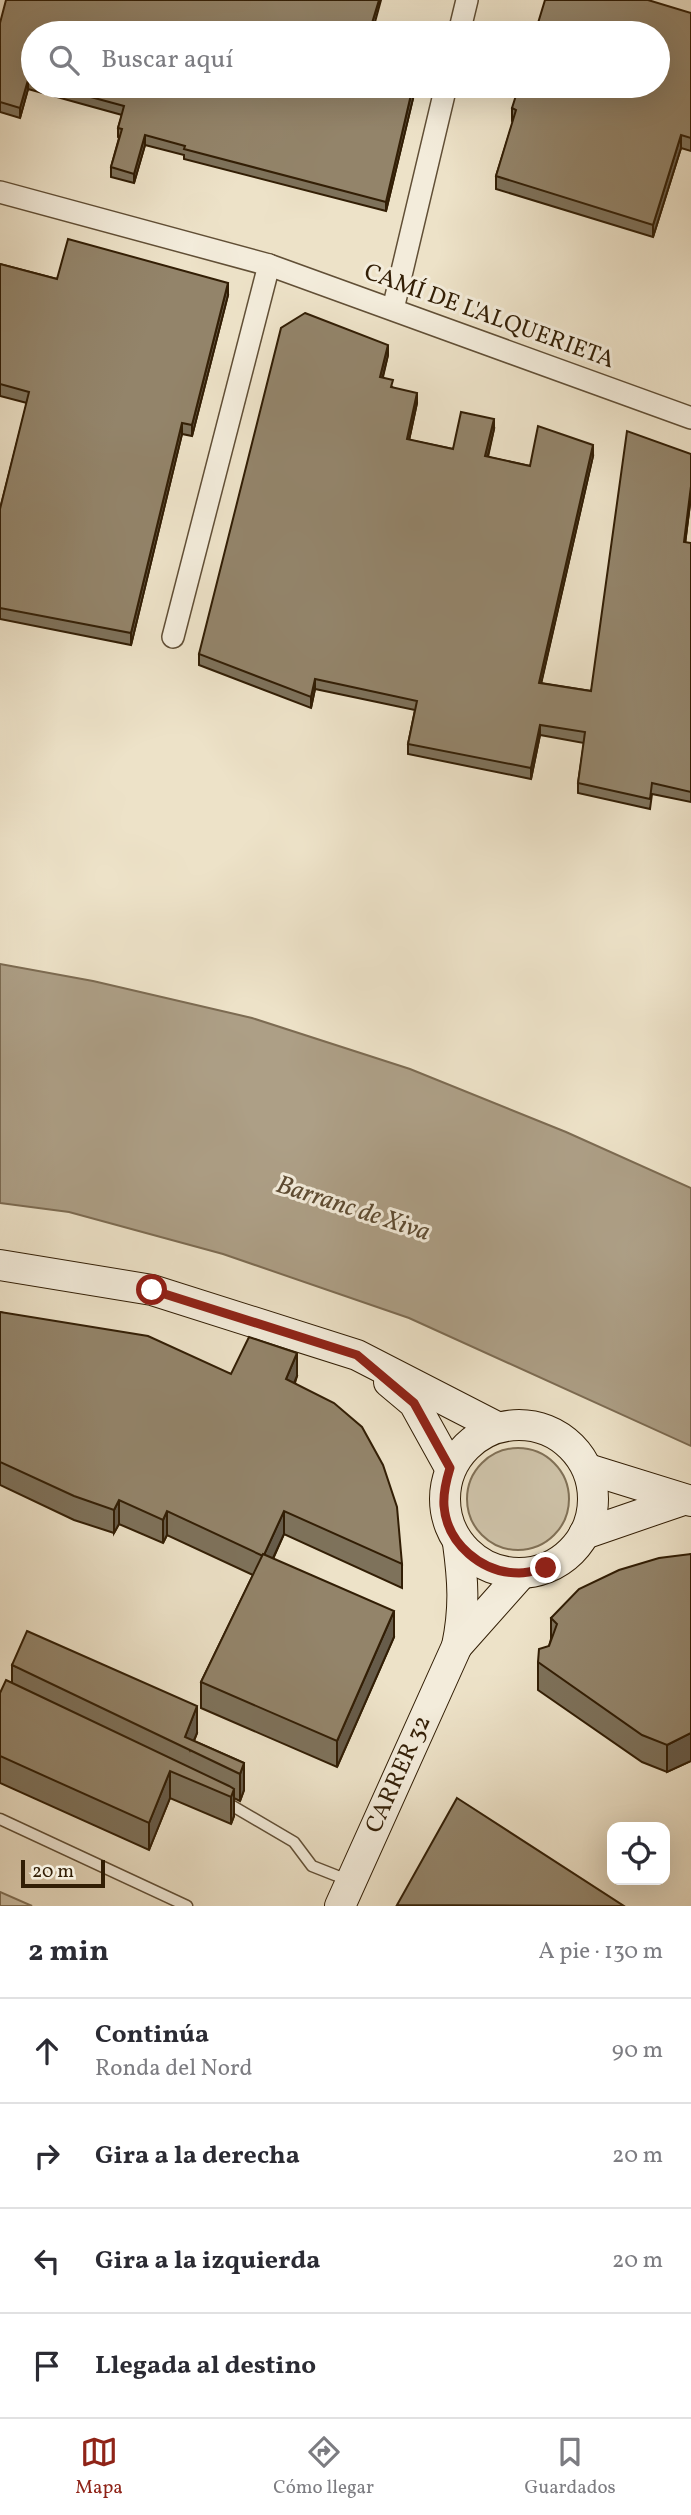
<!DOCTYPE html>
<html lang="es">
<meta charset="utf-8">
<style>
:root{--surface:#fff;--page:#f2f2f3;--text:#2b2b33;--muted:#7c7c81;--line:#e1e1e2;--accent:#8f2418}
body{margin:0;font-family:Vollkorn,serif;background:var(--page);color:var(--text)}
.controls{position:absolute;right:21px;bottom:21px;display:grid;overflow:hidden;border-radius:14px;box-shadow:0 7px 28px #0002}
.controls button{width:63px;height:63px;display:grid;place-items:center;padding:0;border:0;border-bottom:2px solid var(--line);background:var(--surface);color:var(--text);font:35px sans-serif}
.scale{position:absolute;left:21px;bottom:18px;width:84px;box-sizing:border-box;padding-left:7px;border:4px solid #321e05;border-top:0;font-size:19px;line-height:24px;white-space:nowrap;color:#321e05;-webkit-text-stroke:5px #f3ecdb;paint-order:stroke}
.stop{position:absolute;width:21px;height:21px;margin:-16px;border:5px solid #8f2418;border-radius:50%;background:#fff}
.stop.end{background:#8f2418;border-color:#fff;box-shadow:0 2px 7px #0008}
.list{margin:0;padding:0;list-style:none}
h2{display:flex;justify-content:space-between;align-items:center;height:91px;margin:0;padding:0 28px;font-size:30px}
h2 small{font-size:23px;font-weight:400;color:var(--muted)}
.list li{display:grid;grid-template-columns:46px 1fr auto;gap:21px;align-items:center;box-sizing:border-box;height:105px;padding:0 28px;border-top:2px solid var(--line)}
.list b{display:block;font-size:26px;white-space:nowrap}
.list p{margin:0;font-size:23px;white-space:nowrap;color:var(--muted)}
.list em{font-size:23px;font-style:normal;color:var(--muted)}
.icon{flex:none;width:38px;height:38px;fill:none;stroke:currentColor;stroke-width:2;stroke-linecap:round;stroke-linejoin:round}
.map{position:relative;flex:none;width:691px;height:1906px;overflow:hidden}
.search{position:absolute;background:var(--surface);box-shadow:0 7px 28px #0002;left:21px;right:21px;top:21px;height:77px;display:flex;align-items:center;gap:18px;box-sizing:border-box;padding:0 24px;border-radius:38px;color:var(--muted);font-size:26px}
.sheet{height:511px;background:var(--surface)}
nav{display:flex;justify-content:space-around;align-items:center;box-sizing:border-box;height:98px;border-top:2px solid var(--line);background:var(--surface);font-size:19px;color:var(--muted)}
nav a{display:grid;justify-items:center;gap:4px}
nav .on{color:var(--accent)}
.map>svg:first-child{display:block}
.green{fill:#cdc1a7;stroke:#807056;stroke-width:2}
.water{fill:#ad9f86;stroke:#7c6b52;stroke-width:2}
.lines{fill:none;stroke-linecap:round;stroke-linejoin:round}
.lane-casing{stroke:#614f36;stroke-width:13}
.street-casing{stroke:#614f36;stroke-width:24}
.secondary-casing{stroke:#321e05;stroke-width:32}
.lane{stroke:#f3ecdb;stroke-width:10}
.street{stroke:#f3ecdb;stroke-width:21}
.secondary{stroke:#f3ecdb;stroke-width:30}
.wall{fill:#7e725b;stroke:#321e05;stroke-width:2}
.shaded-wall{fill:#675c4a;stroke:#321e05;stroke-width:2}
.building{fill:#93846a;stroke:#321e05;stroke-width:2}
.route{stroke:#8f2418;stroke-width:9}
.labels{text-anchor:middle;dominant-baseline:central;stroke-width:6;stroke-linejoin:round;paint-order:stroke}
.street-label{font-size:24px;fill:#321e05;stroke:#f3ecdb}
.water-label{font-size:26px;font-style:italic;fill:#5d4b32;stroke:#f3ecdb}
</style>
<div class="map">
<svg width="691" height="1906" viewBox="0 0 691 1906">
<rect width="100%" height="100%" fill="#ede2c8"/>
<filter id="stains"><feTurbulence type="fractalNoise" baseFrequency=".00286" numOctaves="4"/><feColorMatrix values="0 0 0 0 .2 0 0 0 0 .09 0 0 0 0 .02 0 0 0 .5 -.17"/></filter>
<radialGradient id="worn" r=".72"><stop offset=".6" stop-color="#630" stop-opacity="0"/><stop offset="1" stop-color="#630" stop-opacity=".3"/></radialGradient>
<g class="green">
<circle cx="518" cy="1499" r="51"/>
<polygon points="0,1892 32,1906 0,1906"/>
</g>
<polygon class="water" points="0,964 93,981 252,1018 410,1069 566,1132 691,1188 691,1446 409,1318 223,1254 69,1212 0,1203"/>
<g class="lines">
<g class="lane-casing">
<g id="lane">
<polyline points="224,1801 294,1842 312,1866 350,1881"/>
<polyline points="0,1819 187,1906"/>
</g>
</g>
<g class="street-casing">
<g id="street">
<polyline points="459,33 467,0"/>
<polyline points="0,192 269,265 691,418"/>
<polyline points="393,309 446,86"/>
<polyline points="173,637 269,265"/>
</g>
</g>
<g class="secondary-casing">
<g id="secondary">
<polyline points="0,1265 152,1290 357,1355 497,1427"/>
<polyline points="389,1382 414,1403 450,1468"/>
<circle cx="519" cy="1499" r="74"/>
<polyline points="588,1469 691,1501"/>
<polyline points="584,1534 683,1500"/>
<polyline points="457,1646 521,1574"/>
<path id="s1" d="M 340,1906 L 457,1646 C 465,1608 463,1580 458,1543"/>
</g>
</g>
<use href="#lane" class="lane"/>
<use href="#street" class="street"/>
<use href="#secondary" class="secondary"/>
</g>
<g class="wall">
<polygon points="691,13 691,151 681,148 653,237 496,189 496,176 513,122 512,121 512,108"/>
<polygon points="0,23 33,33 33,86 416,86 386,211 184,159 184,155 145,145 134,183 111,177 111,167 119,138 118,137 118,128 122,115 28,89 20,118 0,112"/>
<polygon points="0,264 57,279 228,295 192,436 182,434 131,645 0,619 0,509 27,403 0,396"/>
<polygon points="388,355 383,377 393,388 417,403 409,440 453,449 494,429 488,457 530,466 593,456 541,683 591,691 691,454 691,496 685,543 691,543 691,802 652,794 650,809 578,793 578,783 584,743 540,735 531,779 408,754 408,744 415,710 315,689 311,708 199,665 199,654"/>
<polygon points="0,1312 231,1374 297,1376 295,1383 402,1564 402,1588 284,1534 273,1559 394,1637 337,1767 201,1708 201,1682 253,1575 167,1535 163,1543 119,1524 114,1533 74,1520 0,1485"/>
<polygon points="691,1554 691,1761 667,1772 642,1762 538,1690 538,1662 549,1646 551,1639 551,1618"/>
<polygon points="12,1665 197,1733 194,1741 244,1763 244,1790 240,1801 234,1798 234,1816 231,1824 170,1798 149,1850 0,1783 0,1693 12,1683"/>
</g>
<g class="shaded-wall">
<polygon points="379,0 381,0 372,33 369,33"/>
<polygon points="28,80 28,89 20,118 20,108"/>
<polygon points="413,86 416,86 386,211 386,202"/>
<polygon points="145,135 145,145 134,183 134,174"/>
<polygon points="681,135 681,148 653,237 653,225"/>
<polygon points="228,283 228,295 192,436 192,425"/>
<polygon points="388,345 388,355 380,387 380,377"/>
<polygon points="417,393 417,403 407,450 407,439"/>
<polygon points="494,419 494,429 485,467 485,456"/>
<polygon points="182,423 182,434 131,645 131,633"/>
<polygon points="593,445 593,456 539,693 539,683"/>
<polygon points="691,486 691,496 684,553 684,542"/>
<polygon points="315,679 315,689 311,708 311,697"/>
<polygon points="540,725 540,735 531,779 531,768"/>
<polygon points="297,1353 297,1376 286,1402 286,1379"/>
<polygon points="119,1500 119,1524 114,1533 114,1510"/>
<polygon points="167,1511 167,1535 163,1543 163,1520"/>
<polygon points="284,1511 284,1534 263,1580 263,1557"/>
<polygon points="394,1611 394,1637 337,1767 337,1741"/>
<polygon points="197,1706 197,1733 190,1750 185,1737"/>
<polygon points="691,1733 691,1761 667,1772 667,1745"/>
<polygon points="244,1763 244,1790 240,1801 240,1774"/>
<polygon points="170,1771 170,1798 149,1850 149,1823"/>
<polygon points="234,1789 234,1816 231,1824 231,1797"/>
</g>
<g class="building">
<polygon points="6,0 379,0 369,33 33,33 33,81 28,80 20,108 0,102 0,23"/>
<polygon points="545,0 648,0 691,13 691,138 681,135 653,225 496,176 516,110 512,108 519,86 658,86 658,33 535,33"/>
<polygon points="50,86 413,86 386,202 184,149 185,146 145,135 134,174 111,167 122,129 118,128 124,106"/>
<polygon points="68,239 228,283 192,425 182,423 131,633 0,608 0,509 29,392 0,384 0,264 57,279"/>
<polygon points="305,313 388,345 380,377 393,380 391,387 417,393 407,439 453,449 461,412 494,419 485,456 530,466 538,426 593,445 539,683 591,691 627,431 691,454 691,486 684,542 691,543 691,792 652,783 650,799 578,783 585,732 540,725 531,768 408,744 417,701 315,679 311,697 199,654 281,328"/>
<polygon points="0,1312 148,1336 231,1374 249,1337 297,1353 286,1379 334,1403 362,1427 383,1465 397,1507 402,1564 284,1511 264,1555 263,1556 167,1511 163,1520 119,1500 114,1510 74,1496 0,1462"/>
<polygon points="263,1554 394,1611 337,1741 201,1682"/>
<polygon points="691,1554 691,1733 667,1745 642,1735 538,1662 539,1649 549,1646 557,1624 551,1618 579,1589 619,1570 659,1558"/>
<polygon points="27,1631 197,1706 185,1737 244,1763 240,1774 12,1665"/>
<polygon points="6,1680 229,1786 234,1789 231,1797 170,1771 149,1823 0,1756 0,1693"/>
<polygon points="457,1798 624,1906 397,1905"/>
</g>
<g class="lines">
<path class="route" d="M 152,1290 L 357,1355 L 414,1403 L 450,1468 C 446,1481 443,1493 444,1506 C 447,1544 482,1573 519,1573 C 528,1573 538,1570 546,1568"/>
</g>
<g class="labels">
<g class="street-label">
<text transform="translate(489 317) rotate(20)">CAMÍ DE L'ALQUERIETA</text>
<text stroke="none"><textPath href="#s1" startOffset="144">CARRER 32</textPath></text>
</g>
<g class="water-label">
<text transform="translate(353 1209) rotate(18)">Barranc de Xiva</text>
</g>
</g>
<rect width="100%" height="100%" filter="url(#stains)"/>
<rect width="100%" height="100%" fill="url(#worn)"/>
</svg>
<div class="controls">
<button><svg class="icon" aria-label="locate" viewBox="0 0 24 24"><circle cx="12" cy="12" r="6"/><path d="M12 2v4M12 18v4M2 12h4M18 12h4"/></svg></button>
</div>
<div class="scale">20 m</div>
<div class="stop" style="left:152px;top:1290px"></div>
<div class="stop end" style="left:546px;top:1568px"></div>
<div class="search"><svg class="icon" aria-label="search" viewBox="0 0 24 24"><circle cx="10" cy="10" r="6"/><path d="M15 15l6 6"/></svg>Buscar aquí</div>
</div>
<section class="sheet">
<h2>2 min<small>A pie · 130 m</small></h2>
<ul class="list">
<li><svg class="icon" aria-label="ahead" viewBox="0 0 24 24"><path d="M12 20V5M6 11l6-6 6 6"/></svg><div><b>Continúa</b><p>Ronda del Nord</p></div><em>90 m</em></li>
<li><svg class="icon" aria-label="right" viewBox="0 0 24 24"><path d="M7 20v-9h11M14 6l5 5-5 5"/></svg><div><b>Gira a la derecha</b></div><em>20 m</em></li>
<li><svg class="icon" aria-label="left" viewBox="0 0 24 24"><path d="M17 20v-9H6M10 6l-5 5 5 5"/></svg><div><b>Gira a la izquierda</b></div><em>20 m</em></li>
<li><svg class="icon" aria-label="arrive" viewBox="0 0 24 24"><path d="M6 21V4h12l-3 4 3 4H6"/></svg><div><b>Llegada al destino</b></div></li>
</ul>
</section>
<nav>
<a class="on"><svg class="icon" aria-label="map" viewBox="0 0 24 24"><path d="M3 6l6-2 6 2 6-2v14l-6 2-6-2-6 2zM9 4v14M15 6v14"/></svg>Mapa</a>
<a><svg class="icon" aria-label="directions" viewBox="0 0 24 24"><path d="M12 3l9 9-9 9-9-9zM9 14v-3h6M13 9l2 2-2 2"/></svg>Cómo llegar</a>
<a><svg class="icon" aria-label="saved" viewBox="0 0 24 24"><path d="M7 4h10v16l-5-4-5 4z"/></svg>Guardados</a>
</nav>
